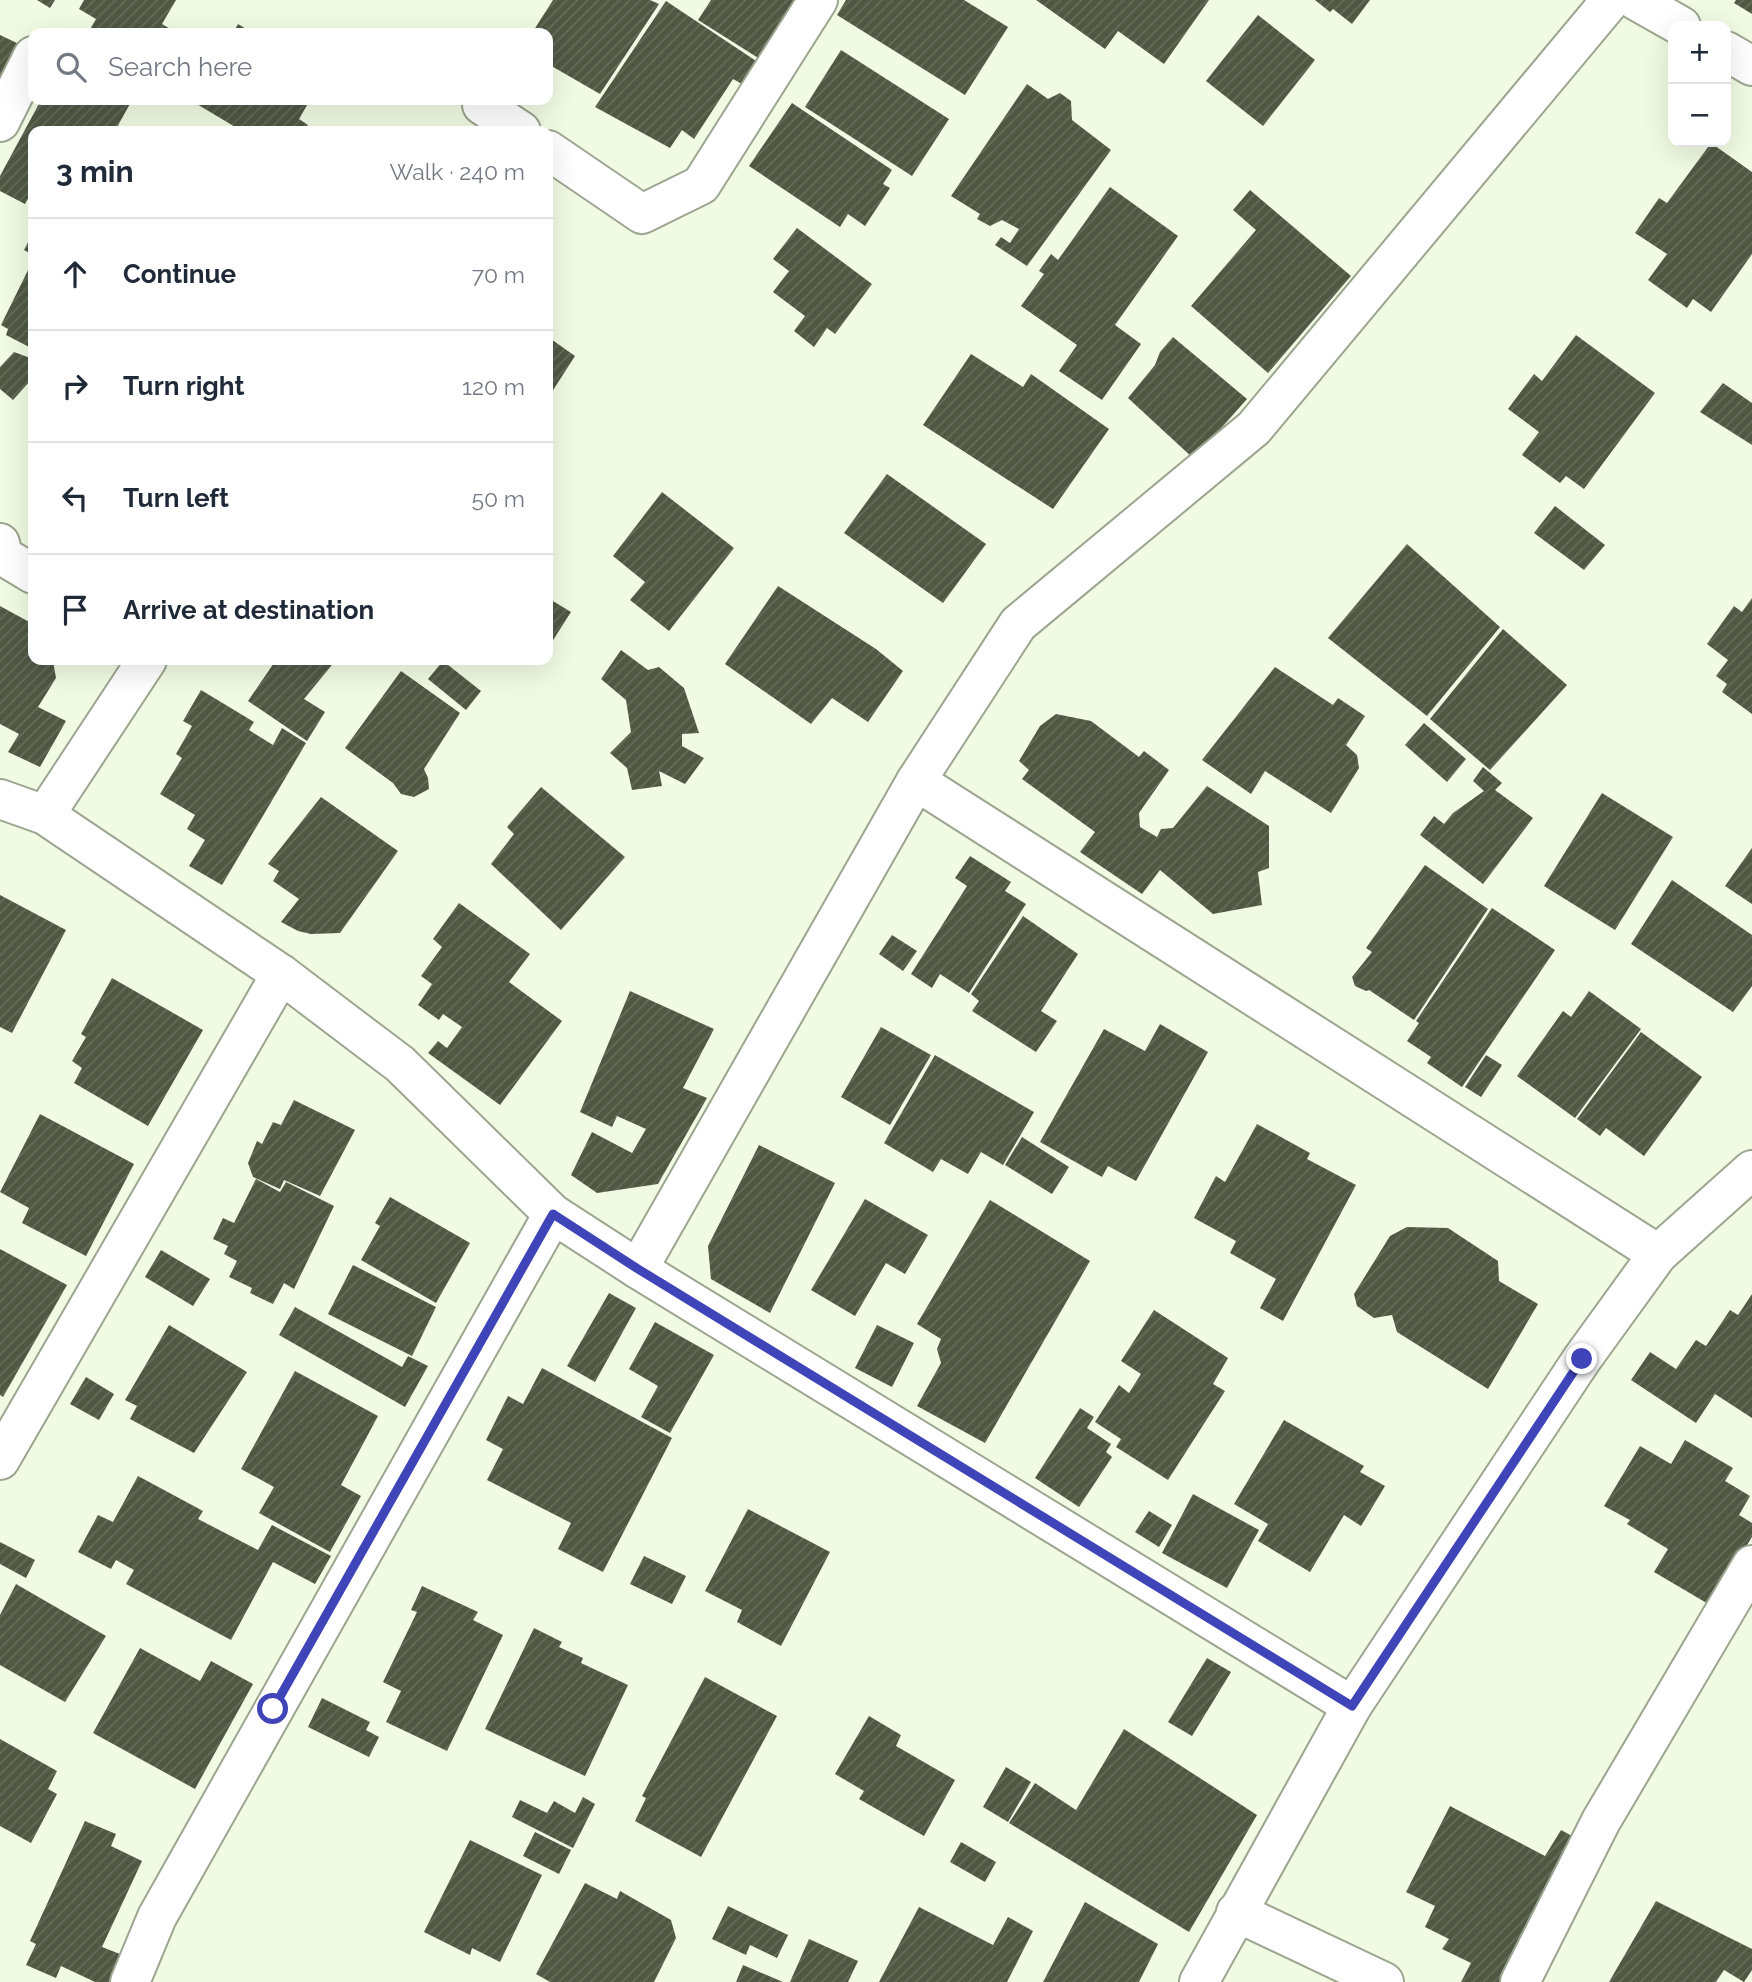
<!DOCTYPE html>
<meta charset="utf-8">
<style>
:root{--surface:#fff;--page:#f6f6f7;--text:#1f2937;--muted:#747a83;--line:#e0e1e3}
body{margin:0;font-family:Raleway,sans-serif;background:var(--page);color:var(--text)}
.controls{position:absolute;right:21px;top:21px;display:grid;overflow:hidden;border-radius:14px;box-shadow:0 7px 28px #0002}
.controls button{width:63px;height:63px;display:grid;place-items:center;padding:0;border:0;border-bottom:2px solid var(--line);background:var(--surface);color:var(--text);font:35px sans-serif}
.stop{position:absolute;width:21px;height:21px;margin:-16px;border:5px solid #3f44b9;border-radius:50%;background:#fff}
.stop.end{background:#3f44b9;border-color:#fff;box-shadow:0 2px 7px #0008}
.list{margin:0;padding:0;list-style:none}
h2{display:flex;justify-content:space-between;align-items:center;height:91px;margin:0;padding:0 28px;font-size:30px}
h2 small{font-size:23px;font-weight:400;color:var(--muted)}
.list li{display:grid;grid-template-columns:46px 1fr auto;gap:21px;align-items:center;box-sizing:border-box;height:112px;padding:0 28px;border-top:2px solid var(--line)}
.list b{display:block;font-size:26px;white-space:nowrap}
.list em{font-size:23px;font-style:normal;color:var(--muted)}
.icon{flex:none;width:38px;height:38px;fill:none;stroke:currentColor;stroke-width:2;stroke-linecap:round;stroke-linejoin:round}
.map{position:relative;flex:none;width:1752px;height:1982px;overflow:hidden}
.search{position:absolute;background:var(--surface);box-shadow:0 7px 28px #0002;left:28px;top:28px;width:525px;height:77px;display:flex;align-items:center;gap:18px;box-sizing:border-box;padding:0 24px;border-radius:14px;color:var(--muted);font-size:26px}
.panel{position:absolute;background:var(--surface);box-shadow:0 7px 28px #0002;left:28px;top:126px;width:525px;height:539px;border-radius:14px}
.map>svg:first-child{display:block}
.building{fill:url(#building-hatch)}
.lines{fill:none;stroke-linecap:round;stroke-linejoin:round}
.minor-casing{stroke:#9ca58f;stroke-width:42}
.minor{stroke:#fff;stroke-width:38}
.route{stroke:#3f44b9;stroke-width:9}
</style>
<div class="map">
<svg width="1752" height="1982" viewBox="0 0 1752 1982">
<defs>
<pattern id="building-hatch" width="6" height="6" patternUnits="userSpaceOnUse" patternTransform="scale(1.75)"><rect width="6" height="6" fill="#505844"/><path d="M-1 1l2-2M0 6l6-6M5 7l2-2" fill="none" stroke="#656c5b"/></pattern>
</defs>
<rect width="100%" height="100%" fill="#f1fbe3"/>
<g class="building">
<polygon points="37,0 55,0 50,8"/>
<polygon points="84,0 176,0 162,24 177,33 88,33 96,19 79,9"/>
<polygon points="553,0 650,0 659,4 600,94 548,64 548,33 532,33"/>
<polygon points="711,0 804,0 763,61 698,20"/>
<polygon points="846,0 964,0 1008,27 965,95 837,15"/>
<polygon points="1036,0 1209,0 1164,64 1118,31 1105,49"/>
<polygon points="1315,0 1370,0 1352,24 1333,9 1330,12"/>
<polygon points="1736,0 1752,0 1752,14 1734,3"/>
<polygon points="666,1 765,67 751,89 733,79 694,139 682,130 670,148 595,107"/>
<polygon points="1258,15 1315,60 1263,126 1206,81"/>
<polygon points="238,24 253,33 233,33"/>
<polygon points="0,35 19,44 0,78"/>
<polygon points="841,50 949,119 912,176 805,107"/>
<polygon points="1027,84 1048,99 1060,93 1071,101 1072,120 1111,150 1027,266 995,245 1001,237 1010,243 1019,229 1002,220 990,226 977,219 980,214 951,196"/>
<polygon points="41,100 132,100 115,131 33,131 33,189 25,204 0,191 0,176"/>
<polygon points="190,100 310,100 299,119 308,125 304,131 242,131"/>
<polygon points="792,103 892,170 883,184 890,188 865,226 848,214 840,227 749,166"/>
<polygon points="1711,143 1752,172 1752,254 1711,312 1693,299 1687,308 1648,280 1667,254 1635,233 1659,198 1667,203"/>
<polygon points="1110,187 1178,236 1115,325 1141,344 1102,400 1059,371 1077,345 1021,306 1044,274 1039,271 1051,254 1058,260"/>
<polygon points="1250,190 1351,276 1268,373 1191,306 1256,230 1233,210"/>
<polygon points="797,228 872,284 835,334 827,328 814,347 794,331 805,316 773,292 789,271 773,259"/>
<polygon points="33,233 33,255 24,250"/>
<polygon points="33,260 33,349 6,335 8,329 1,325"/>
<polygon points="1576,335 1655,393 1584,489 1566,476 1560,483 1522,455 1539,432 1508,409 1534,374 1542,381"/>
<polygon points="548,337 575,356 548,398"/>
<polygon points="1173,337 1247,399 1194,459 1128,398 1155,365 1160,352"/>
<polygon points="14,352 33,359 33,382 30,381 13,400 0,389 0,367"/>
<polygon points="971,354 1023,387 1031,374 1109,429 1053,509 923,425"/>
<polygon points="1723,383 1752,403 1752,445 1700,412"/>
<polygon points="887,474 986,544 943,603 844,533"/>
<polygon points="662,492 734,548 669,631 630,600 645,582 613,556"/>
<polygon points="1555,506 1605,545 1584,570 1534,533"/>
<polygon points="1407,544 1500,627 1427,716 1328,638"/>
<polygon points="778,586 876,649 903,671 868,722 832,698 811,724 725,664"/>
<polygon points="548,598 571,612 548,648"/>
<polygon points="1752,598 1752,714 1722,692 1727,684 1716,676 1728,660 1707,644 1734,606 1742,612"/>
<polygon points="0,606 33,624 33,660 53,661 56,678 38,707 66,721 40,767 8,752 19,734 0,724"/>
<polygon points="1503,629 1567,685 1490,770 1430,719"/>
<polygon points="621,650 648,670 659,667 684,688 699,733 682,734 682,746 704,758 685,784 659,771 662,786 632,790 627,768 610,753 631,732 626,700 601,679"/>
<polygon points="276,660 336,660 304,699 325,712 307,741 248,701"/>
<polygon points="443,661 481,691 466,710 428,679"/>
<polygon points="1275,667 1333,705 1338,698 1365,716 1346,745 1357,755 1359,768 1331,813 1265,771 1251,794 1202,760"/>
<polygon points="401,671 460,713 424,769 428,778 429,789 414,797 401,794 393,783 345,748"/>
<polygon points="201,690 254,722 249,730 273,745 282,728 306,743 222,885 189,866 205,840 187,829 195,815 160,794 182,758 176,754 192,726 183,721"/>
<polygon points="1056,714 1091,721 1139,757 1144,751 1169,770 1139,813 1140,827 1157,837 1161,829 1173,828 1207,786 1269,826 1269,868 1258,872 1262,905 1213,914 1160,870 1142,894 1080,852 1095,832 1022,779 1029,770 1019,761 1040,726"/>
<polygon points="1424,723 1466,759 1447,782 1405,745"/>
<polygon points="1483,767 1502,783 1495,790 1533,818 1483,884 1420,835 1434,816 1444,824 1453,813 1484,791 1473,781"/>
<polygon points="541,787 625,857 561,930 491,864 514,834 507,827"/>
<polygon points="1602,793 1673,837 1615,930 1544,886"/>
<polygon points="321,797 398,851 340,933 311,934 298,931 281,922 299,899 273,881 279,871 268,864"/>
<polygon points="1752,848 1752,904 1725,886"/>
<polygon points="970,856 1011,882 1005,891 1026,904 969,993 940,974 932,988 911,974 967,886 955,878"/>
<polygon points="1425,865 1488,909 1414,1020 1369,990 1366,991 1355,986 1352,977 1372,952 1366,948"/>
<polygon points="1672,880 1752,935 1752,986 1733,1012 1631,944"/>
<polygon points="0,895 66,930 12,1033 0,1027"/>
<polygon points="459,903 530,954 509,982 562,1021 500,1105 428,1053 438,1041 447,1048 462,1027 443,1014 439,1020 418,1005 432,984 421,976 442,947 433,939"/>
<polygon points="1492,908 1555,950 1462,1087 1427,1063 1431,1057 1407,1041 1419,1023 1416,1021"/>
<polygon points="1023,916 1078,954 1041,1011 1057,1021 1036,1052 972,1011 979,1001 971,994"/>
<polygon points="892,935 917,951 903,971 879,954"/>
<polygon points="112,978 203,1030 148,1126 74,1083 82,1068 72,1061 86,1037 81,1034"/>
<polygon points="630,991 714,1029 683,1088 707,1098 658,1184 597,1193 571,1175 592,1132 632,1153 646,1129 617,1116 612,1127 580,1112"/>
<polygon points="1589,991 1641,1029 1575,1118 1517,1076 1563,1011 1571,1017"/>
<polygon points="1160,1024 1208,1052 1136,1181 1108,1166 1102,1177 1040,1142 1104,1029 1145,1051"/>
<polygon points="881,1027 931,1055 890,1125 841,1097"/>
<polygon points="1641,1032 1702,1077 1644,1156 1606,1128 1600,1136 1577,1119"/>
<polygon points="935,1055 1034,1112 1003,1165 981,1152 968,1174 941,1159 933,1172 884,1143"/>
<polygon points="1486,1055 1502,1065 1481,1097 1465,1087"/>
<polygon points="294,1100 355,1130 320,1196 284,1180 280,1189 253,1177 248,1163 257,1141 262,1144 273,1122 281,1125"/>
<polygon points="40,1114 134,1164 86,1256 22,1223 29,1208 0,1192"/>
<polygon points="1257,1124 1310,1153 1307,1159 1356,1185 1283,1321 1260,1308 1276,1279 1230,1253 1236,1241 1194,1218 1216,1176 1225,1182"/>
<polygon points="1022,1137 1069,1167 1052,1194 1005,1165"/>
<polygon points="759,1145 835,1183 770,1313 711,1279 708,1246"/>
<polygon points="256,1179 280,1192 286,1182 334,1206 294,1289 284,1283 273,1304 250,1293 252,1288 229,1277 237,1261 224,1254 228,1246 213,1239 223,1218 234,1223"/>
<polygon points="390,1197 470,1243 436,1303 361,1260 380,1226 375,1223"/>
<polygon points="865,1199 928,1235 905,1274 886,1263 855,1316 811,1290"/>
<polygon points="990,1200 1090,1261 985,1443 917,1406 941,1363 937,1349 941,1339 917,1324"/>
<polygon points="1407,1227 1448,1228 1498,1261 1499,1281 1538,1304 1488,1389 1397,1332 1392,1315 1374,1318 1357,1306 1354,1294 1390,1236"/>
<polygon points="0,1249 67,1285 3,1397 0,1395"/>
<polygon points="161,1250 210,1279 193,1306 145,1277"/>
<polygon points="353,1265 436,1307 412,1356 328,1314"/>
<polygon points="609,1293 636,1308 595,1382 567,1366"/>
<polygon points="1752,1294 1752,1418 1715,1394 1696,1423 1631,1380 1650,1352 1676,1369 1696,1340 1706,1346 1730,1310 1738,1315"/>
<polygon points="295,1307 402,1367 408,1356 428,1366 405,1407 279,1335"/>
<polygon points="1154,1310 1228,1358 1213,1384 1225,1391 1168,1480 1116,1447 1121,1439 1095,1422 1119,1385 1129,1393 1141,1374 1121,1361"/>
<polygon points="655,1322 714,1355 670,1433 641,1417 658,1386 629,1369"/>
<polygon points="169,1325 247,1372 194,1453 130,1419 137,1406 125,1400"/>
<polygon points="877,1325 914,1343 892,1387 855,1368"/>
<polygon points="542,1368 672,1438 603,1572 558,1549 571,1523 487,1480 503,1449 486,1440 508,1396 523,1404"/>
<polygon points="295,1371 378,1416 341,1485 361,1496 330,1552 259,1513 274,1487 241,1469"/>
<polygon points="86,1377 114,1394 99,1420 70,1404"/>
<polygon points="1080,1408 1094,1417 1087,1428 1111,1444 1106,1452 1112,1457 1079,1507 1035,1478"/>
<polygon points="1284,1420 1364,1466 1360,1472 1385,1486 1361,1526 1344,1515 1310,1572 1258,1541 1268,1524 1234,1504"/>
<polygon points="1685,1440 1733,1468 1725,1481 1750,1496 1739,1515 1752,1523 1752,1537 1710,1605 1654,1572 1668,1549 1627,1524 1630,1520 1604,1506 1640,1446 1671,1464"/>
<polygon points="138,1476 203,1511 198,1519 258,1550 272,1525 331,1556 315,1584 273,1562 231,1640 126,1584 134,1570 116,1560 111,1569 78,1552 98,1515 113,1522"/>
<polygon points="1193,1494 1259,1530 1227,1588 1162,1553"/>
<polygon points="748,1509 830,1552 781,1646 737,1622 742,1610 705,1591"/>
<polygon points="1149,1511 1172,1525 1159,1547 1135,1532"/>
<polygon points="0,1542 35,1560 26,1578 0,1564"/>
<polygon points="644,1556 686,1576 672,1604 630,1584"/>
<polygon points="16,1584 106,1636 65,1702 0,1665 0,1615"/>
<polygon points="422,1586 478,1612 473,1620 503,1635 447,1751 386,1722 401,1691 383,1682 417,1612 411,1610"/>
<polygon points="534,1628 562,1642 559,1647 583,1658 581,1663 628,1685 585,1776 485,1729"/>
<polygon points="140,1648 200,1681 211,1661 253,1684 195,1789 93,1733"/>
<polygon points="1207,1658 1231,1672 1192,1736 1168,1722"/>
<polygon points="705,1677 777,1716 701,1857 635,1821 646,1798 642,1796"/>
<polygon points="322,1698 370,1722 366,1730 379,1737 369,1757 308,1727"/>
<polygon points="869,1716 901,1735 896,1746 955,1780 924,1836 859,1799 864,1791 835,1774"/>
<polygon points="1124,1729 1257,1815 1189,1932 1009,1823 1035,1783 1076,1810"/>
<polygon points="0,1739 57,1771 48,1789 57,1794 31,1843 0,1826"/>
<polygon points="1006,1767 1031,1782 1008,1822 983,1807"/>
<polygon points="583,1797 595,1804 573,1848 512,1817 520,1800 547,1813 554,1801 575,1813"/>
<polygon points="1450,1806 1545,1856 1561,1830 1585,1843 1513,1982 1461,1982 1471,1963 1442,1949 1449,1939 1425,1927 1435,1906 1406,1892"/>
<polygon points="85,1821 116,1834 111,1846 142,1861 102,1947 125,1956 113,1982 95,1982 61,1966 56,1978 26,1965 36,1944 30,1941"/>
<polygon points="535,1832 571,1850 559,1874 523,1856"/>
<polygon points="470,1840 542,1875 500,1962 472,1948 470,1955 424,1932"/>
<polygon points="961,1842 996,1862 985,1882 950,1862"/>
<polygon points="585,1883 617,1899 620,1891 671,1920 676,1938 654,1982 550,1982 536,1974"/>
<polygon points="1656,1901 1752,1949 1752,1970 1744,1982 1724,1970 1716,1982 1609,1982"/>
<polygon points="1085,1902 1158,1944 1139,1982 1043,1982"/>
<polygon points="728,1906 788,1935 777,1958 750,1945 746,1955 712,1939"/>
<polygon points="919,1907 993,1945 1008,1917 1033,1931 1007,1982 879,1982"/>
<polygon points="809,1939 858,1961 848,1982 790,1982"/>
<polygon points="743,1965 783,1982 736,1982"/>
</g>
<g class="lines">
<g class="minor-casing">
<g id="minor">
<polyline points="1635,0 1681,26"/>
<polyline points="1726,51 1752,66"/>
<polyline points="482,105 521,131"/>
<polyline points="0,122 33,56"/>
<polyline points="548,150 642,214 701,185 818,0"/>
<polyline points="0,543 3,556 33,574"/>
<polyline points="916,781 1658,1254"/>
<polyline points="0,799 45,815 281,974 400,1064 553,1214 638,1269 1352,1706"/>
<polyline points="45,815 147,660"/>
<polyline points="638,1269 916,781 1018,624 1254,428 1611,0"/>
<polyline points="0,1460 281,974"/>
<polyline points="1236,1912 1384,1982"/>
<polyline points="130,1982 157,1917 553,1214"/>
<polyline points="1199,1982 1352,1706 1582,1359 1658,1254 1752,1170"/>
<polyline points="1520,1982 1601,1821 1752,1565"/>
</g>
</g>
<use href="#minor" class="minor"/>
</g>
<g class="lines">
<polyline class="route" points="273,1709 553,1214 638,1269 1352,1706 1582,1359"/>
</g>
</svg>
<div class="controls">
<button>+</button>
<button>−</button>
</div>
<div class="stop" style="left:273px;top:1709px"></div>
<div class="stop end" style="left:1582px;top:1359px"></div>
<div class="search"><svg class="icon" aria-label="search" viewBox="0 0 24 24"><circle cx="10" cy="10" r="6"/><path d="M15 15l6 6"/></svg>Search here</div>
<section class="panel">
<h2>3 min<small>Walk · 240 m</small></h2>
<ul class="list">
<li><svg class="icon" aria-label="ahead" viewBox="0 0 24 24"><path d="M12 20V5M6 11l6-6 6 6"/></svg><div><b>Continue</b></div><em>70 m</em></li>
<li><svg class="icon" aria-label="right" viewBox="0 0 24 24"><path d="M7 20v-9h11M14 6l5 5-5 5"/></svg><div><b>Turn right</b></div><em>120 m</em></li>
<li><svg class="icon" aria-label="left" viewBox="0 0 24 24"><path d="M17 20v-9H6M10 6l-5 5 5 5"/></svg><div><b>Turn left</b></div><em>50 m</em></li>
<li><svg class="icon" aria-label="arrive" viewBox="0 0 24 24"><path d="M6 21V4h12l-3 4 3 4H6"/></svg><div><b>Arrive at destination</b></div></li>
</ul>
</section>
</div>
